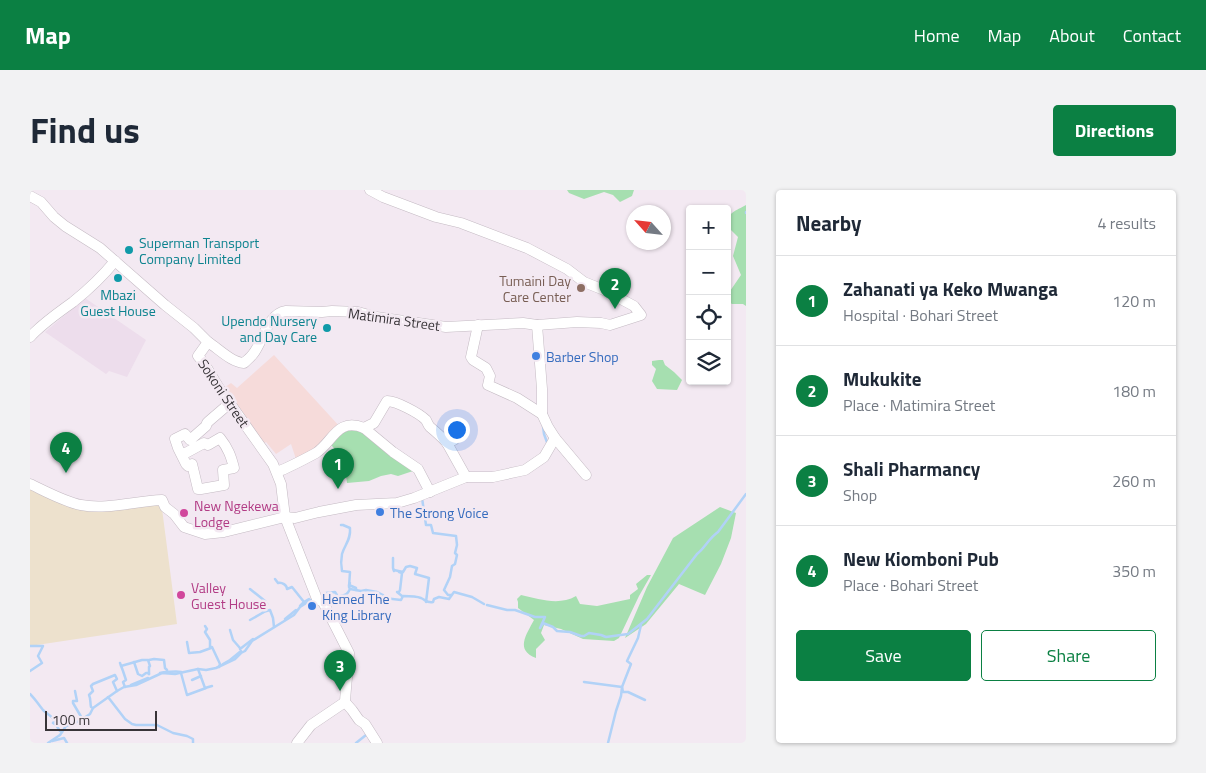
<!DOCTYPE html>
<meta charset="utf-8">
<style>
:root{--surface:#fff;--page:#f2f2f3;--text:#1f2937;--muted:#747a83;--line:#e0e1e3;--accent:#0b8043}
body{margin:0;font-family:"Titillium Web",sans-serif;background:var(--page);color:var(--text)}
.controls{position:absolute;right:15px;top:15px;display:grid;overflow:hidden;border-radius:5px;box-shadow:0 1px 4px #0004}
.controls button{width:45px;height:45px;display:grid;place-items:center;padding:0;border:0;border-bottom:1px solid var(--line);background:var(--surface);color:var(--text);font:25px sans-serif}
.compass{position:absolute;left:596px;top:15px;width:45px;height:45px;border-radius:50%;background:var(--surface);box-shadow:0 1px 4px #0004;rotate:297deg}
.scale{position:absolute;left:15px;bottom:12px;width:112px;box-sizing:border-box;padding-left:5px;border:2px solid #383438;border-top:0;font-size:14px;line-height:18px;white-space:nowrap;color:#383438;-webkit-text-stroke:4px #f3e9f2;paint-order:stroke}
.you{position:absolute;left:426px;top:239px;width:18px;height:18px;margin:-12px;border:4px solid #fff;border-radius:50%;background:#1a73e8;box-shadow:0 0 0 8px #1a73e833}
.badge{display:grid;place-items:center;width:32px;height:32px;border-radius:50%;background:var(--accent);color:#fff;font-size:16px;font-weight:700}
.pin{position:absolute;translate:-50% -41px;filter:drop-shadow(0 1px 2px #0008)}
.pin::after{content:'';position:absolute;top:26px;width:18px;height:15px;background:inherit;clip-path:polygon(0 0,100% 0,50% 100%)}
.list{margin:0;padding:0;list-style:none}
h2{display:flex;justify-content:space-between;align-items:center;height:65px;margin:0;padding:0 20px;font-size:21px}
h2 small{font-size:16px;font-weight:400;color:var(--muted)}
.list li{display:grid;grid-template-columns:32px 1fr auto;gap:15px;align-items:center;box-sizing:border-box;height:90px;padding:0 20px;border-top:1px solid var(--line)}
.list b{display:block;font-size:19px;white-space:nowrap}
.list p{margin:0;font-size:16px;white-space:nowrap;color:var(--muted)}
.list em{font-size:16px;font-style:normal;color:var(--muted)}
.actions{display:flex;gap:10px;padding:15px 20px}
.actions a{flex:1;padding:11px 0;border:1px solid var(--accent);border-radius:5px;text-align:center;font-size:18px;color:var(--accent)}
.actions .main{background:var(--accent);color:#fff}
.icon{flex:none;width:28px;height:28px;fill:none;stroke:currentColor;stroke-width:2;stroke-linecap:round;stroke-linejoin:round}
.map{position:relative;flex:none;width:716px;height:553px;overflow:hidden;border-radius:5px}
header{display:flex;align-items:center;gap:30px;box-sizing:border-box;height:70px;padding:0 25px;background:var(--accent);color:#fff}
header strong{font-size:24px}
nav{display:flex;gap:28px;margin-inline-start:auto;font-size:18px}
.intro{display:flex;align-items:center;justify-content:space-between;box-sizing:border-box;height:120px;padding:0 30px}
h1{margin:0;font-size:35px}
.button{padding:12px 22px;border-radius:5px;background:var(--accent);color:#fff;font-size:18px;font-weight:700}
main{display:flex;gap:30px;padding:0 30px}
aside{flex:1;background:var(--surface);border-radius:5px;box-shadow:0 1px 4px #0004}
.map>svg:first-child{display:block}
.built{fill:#edddec}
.industrial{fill:#ede1cd}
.education{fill:#f6dbda}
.green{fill:#a6dfb0}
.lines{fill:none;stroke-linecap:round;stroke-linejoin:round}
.stream{stroke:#b1d2f7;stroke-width:2.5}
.minor-casing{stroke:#c4bac3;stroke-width:11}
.minor{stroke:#fff;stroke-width:10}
.culture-dot{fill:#0f9aa8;stroke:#f3e9f2;stroke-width:2}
.education-dot{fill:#8d6e63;stroke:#f3e9f2;stroke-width:2}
.shop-dot{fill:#3f7fe0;stroke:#f3e9f2;stroke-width:2}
.hotel-dot{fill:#d1479c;stroke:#f3e9f2;stroke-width:2}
.labels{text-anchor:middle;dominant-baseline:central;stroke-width:5;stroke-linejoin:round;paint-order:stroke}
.culture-label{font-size:14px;fill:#0d838f;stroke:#f3e9f2;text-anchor:start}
.education-label{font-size:14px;fill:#785e54;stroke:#f3e9f2;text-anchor:end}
.street-label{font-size:14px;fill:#383438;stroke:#f3e9f2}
.shop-label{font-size:14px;fill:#366cbe;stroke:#f3e9f2;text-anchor:start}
.hotel-label{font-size:14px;fill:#b23c85;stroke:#f3e9f2;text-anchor:start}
</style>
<header>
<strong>Map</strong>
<nav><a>Home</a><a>Map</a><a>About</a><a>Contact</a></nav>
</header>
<div class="intro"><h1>Find us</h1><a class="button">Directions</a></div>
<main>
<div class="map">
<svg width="716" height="553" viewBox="0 0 716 553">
<rect width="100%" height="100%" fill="#f3e9f2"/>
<polygon class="built" points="55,108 116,150 97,187 79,181 76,184 15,142"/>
<polygon class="industrial" points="0,298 24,307 46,319 131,311 147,434 0,456"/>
<polygon class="education" points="244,165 311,238 267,272 261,254 246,264 236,252 230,256 191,200 201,193 207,198"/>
<g class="green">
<polygon points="537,0 604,0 602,6 590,12 583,5 574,2 554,9 539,3"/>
<path d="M 716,15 L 716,116 L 713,114 L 702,114 L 698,111 L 698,104 L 711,85 L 703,66 L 708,47 L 697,36 C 697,22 706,21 716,15 Z"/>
<polygon points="629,170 633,170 635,175 644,182 652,190 647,200 627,199 622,191 626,179 622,175 622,171"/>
<path d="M 324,236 L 386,280 L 368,286 L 361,284 L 351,286 L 339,291 L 317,293 C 316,287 316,281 314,276 C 312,267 306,260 300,254 L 303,247 Z"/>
<polygon points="690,317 706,323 701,348 691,374 675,405 649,394 616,434 595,448 617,397 643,348"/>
<path d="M 617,385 L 621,385 L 609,406 L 589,448 L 584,451 L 553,449 L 531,439 L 514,435 L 511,443 L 515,450 L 506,459 L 506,468 C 485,460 496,445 504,430 L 488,418 L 488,412 L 487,409 L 491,405 C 509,409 529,416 546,406 L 550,414 L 567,416 L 600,409 L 600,405 L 608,399 L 606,394 Z"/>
</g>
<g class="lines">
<g class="stream">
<polyline points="716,22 716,23"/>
<polyline points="513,236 514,244 518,255"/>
<polyline points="392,308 396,335 401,335 403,343 426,346 427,355 425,363 427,365 425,374 422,376 420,387 414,400 418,405 421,405"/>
<path d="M 311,335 L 313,335 L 320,338 C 321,350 315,354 312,364 C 311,369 311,376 312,381 L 320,382 L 319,397 L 320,399"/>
<polyline points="363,368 363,378 364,381"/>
<polyline points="364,380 373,382 376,377 380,376 387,378 385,384 399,388 396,412"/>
<polyline points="369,382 372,383 370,400 369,402 367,402 372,406"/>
<path d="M 245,389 L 248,393 C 252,392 257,395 257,399 L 262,397 L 274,412"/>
<polyline points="320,393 319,395 326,398 326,400"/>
<polyline points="220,399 235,411 237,414 233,420 235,418 237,420 233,422 240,420 243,428 244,437"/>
<path d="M 292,408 L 294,408 L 296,403 L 305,402 L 308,407 C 315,404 316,407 320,399 L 331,401 L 336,400 L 347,402 L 353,405 L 354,408 L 371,410 L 373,406 C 379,406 386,406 391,408 C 397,411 397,413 403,412 L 404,409 L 409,407 L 419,409 L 424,402 L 442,407 L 454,414"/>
<path d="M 457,415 L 477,420 L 485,420 L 505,427 L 515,427 L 510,438 L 513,433 L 523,437 L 527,441 L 540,442 L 551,446 L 554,446 L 559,443 L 571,445 L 576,447 L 598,444 L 617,429 L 667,364 C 675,358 679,348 688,342 L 716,304"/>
<polyline points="270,416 274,412 279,409"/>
<polyline points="216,418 225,411 229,414 227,417 233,420"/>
<polyline points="255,429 266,420"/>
<polyline points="220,430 234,422"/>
<polyline points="611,435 608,448 597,471 601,474 592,497 593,502 598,502 615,510"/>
<polyline points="175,436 177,439 175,442 180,450 180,457 182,457 190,474 189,477"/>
<polyline points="200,440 203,450 210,458"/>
<polyline points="157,452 159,463 170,462 181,458"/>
<polyline points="0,456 13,456 8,466 12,473 0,481"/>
<polyline points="210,459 223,449"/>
<polyline points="119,470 124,469 134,470 135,478 137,480 137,481"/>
<polyline points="104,472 108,484 112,486 116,483 118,483 119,484"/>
<polyline points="90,473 93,481 96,490 93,492 95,497"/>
<polyline points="193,474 200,470 211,461"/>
<polyline points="91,476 112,470 118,470 120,476 119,477 119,484"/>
<polyline points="168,479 175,498 182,496"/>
<path d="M 130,483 C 133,482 148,481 151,482"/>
<polyline points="151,483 157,505 176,498"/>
<polyline points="162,490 171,486"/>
<polyline points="554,492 592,497 591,506 586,521 578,553"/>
<polyline points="101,495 118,488"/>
<polyline points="45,501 47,511 43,511 43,513 53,530"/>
<path d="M 0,504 C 5,509 9,515 13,520 C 17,524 22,526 25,531 L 23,533 L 26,535 L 30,541 L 32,542"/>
<polyline points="78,507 95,529 102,534 106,535 127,535 143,543 157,546 163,549 163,553"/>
<path d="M 63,518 L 61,517 C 60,513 61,509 59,505 L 63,501 L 61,496 L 63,494 L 85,485 L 87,489 L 83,492 L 87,501"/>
<polyline points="22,551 34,548 37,553"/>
<polyline points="18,553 30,545 36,536 46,532 53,531 54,528 60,524 63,518 87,501 94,497 106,495 132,483 145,484 168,479 176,480 186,478 205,469 211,463 215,461 222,451 264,425 270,417 284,408"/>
<polyline points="326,553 336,545"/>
</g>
<g class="minor-casing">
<g id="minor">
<path d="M 0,6 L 11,12 L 24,27 L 35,36 L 70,58 L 135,115 L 164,138 L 178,152 L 168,166 L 174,173 L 189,198 L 243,274 L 251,294 L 255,327 L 287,409 L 293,412 L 319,463 C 318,479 316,495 315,512 L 322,520 L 329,530 L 335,534 L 347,553"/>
<polyline points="448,135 441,167 443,170 456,178 460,186 458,195 487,208 512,224"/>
<polyline points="507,135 512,199 512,224 518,237 525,248 556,285"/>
<path d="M 0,147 C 13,133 28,123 43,112 C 58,100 72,87 85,71"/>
<path d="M 178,152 C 189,159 201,172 214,173 C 217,170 221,167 223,164 C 233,152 237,124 256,121 L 292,122 L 302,121 L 328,122 L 346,127 L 416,137 L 493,133 L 507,135 L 547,132 L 571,133 L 580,135 L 611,125 L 604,116 L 574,100 L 554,92 L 537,79 L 497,58 L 431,33 L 406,27 L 353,7 L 340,0"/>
<polyline points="334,238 363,262 388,279 400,302"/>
<polyline points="417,253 436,287"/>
<path d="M 152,265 L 174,253 L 178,255 L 190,248 C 198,258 201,266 204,278 L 193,280 L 194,295 L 171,299 L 168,299 L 162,274 L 158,276 L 156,274 L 148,258 L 145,249 L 155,244 L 160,250 L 176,236 L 177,233 L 179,231 L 200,213"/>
<path d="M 247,282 C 260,277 273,270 286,263 C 303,252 307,227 334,238 L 344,233 L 357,211 C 366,211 389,223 396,230 C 397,232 398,235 400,237 C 406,242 412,247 417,253 L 424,250 L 432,241"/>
<path d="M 0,294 C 15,301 35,312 51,315 C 77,320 105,311 132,310 L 135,317 L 144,324 L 154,337 L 175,344 L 194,342 L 255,327 L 265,328 L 289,322 L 326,315 L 367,313 L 384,308 L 431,289 L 436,287 L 463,287 L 495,280 L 514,267 L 525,248"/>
<polyline points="267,553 281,535 315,512"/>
</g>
</g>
<use href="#minor" class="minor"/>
</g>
<g class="culture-dot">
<circle cx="99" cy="60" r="5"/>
<circle cx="88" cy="88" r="5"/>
<circle cx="297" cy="138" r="5"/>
</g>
<circle class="education-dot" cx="551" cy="98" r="5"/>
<g class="shop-dot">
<circle cx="506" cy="166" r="5"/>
<circle cx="350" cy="322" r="5"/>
<circle cx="282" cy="416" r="5"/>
</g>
<g class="hotel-dot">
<circle cx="154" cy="323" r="5"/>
<circle cx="151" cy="405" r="5"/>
</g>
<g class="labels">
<g class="culture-label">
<text x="109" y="52">Superman Transport<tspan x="109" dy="16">Company Limited</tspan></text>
<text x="88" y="104" text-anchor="middle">Mbazi<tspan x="88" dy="16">Guest House</tspan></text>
<text x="287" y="130" text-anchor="end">Upendo Nursery<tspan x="287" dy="16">and Day Care</tspan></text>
</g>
<g class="education-label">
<text x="541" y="90">Tumaini Day<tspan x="541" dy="16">Care Center</tspan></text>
</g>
<g class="street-label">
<text transform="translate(364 129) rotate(8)">Matimira Street</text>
<text transform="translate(194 203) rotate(56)">Sokoni Street</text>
</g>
<g class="shop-label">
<text x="516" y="166">Barber Shop</text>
<text x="360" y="322">The Strong Voice</text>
<text x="292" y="408">Hemed The<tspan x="292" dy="16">King Library</tspan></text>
</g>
<g class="hotel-label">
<text x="164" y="315">New Ngekewa<tspan x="164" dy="16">Lodge</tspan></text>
<text x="161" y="397">Valley<tspan x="161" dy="16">Guest House</tspan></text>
</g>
</g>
</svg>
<div class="controls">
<button>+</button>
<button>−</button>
<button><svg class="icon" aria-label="locate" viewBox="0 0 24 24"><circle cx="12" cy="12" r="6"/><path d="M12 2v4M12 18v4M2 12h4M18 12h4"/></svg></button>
<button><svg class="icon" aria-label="layers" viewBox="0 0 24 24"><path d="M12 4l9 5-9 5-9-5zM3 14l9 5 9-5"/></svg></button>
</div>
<svg class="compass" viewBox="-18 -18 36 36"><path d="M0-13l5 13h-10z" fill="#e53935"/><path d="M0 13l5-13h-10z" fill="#747a83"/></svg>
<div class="scale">100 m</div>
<div class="you"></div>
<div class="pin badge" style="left:308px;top:299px">1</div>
<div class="pin badge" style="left:585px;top:119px">2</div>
<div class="pin badge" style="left:310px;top:501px">3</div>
<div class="pin badge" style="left:36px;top:283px">4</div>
</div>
<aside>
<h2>Nearby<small>4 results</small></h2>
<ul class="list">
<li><span class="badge">1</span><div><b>Zahanati ya Keko Mwanga</b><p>Hospital · Bohari Street</p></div><em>120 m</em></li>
<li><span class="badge">2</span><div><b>Mukukite</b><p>Place · Matimira Street</p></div><em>180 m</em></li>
<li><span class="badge">3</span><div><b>Shali Pharmancy</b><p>Shop</p></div><em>260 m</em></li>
<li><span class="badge">4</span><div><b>New Kiomboni Pub</b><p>Place · Bohari Street</p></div><em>350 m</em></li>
</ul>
<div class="actions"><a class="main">Save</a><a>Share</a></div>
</aside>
</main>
